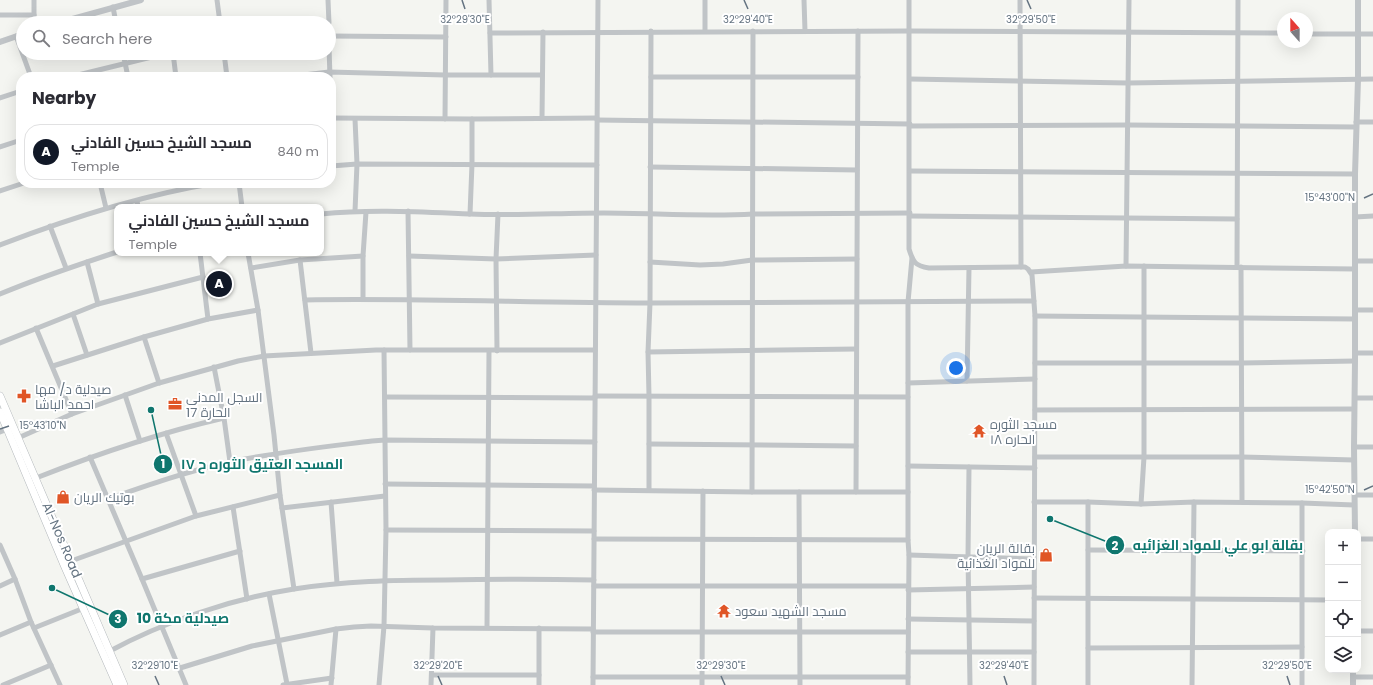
<!DOCTYPE html>
<meta charset="utf-8">
<style>
:root{--surface:#fff;--page:#f7f7f7;--text:#2b2b33;--muted:#7c7c81;--line:#e1e1e2;--accent:#111827}
body{margin:0;font-family:Poppins,Cairo,sans-serif;background:var(--page);color:var(--text)}
.controls{position:absolute;right:12px;bottom:12px;display:grid;overflow:hidden;border-radius:8px;box-shadow:0 4px 16px #0002}
.controls button{width:36px;height:36px;display:grid;place-items:center;padding:0;border:0;border-bottom:1px solid var(--line);background:var(--surface);color:var(--text);font:20px sans-serif}
.compass{position:absolute;left:1277px;top:12px;width:36px;height:36px;border-radius:50%;background:var(--surface);box-shadow:0 4px 16px #0002;rotate:339deg}
.you{position:absolute;left:956px;top:368px;width:14px;height:14px;margin:-10px;border:3px solid #fff;border-radius:50%;background:#1a73e8;box-shadow:0 0 0 6px #1a73e833}
.badge{display:grid;place-items:center;width:26px;height:26px;border-radius:50%;background:var(--accent);color:#fff;font-size:13px;font-weight:700}
.pin{position:absolute;translate:-50% -50%;border:2px solid #fff;box-shadow:0 1px 4px #0006}
.popup{position:absolute;left:114px;top:204px;width:210px;height:52px;box-sizing:border-box;display:grid;place-content:center;border-radius:8px;background:var(--surface);filter:drop-shadow(0 1px 3px #0005);font-size:13px;white-space:nowrap;color:var(--muted)}
.popup b{font-size:15px;color:var(--text)}
.popup::after{content:'';position:absolute;left:50%;top:100%;margin-left:-8px;border:8px solid transparent;border-top-color:var(--surface)}
.list{margin:0;padding:0;list-style:none}
h2{display:flex;justify-content:space-between;align-items:center;height:52px;margin:0;padding:0 16px;font-size:17px}
h2 small{font-size:13px;font-weight:400;color:var(--muted)}
.list li{display:grid;grid-template-columns:26px 1fr auto;gap:12px;align-items:center;box-sizing:border-box;height:56px;margin:0 8px 8px;padding:0 8px;border:1px solid var(--line);border-radius:16px}
.list b{display:block;font-size:15px;white-space:nowrap}
.list p{margin:0;font-size:13px;white-space:nowrap;color:var(--muted)}
.list em{font-size:13px;font-style:normal;color:var(--muted)}
.icon{flex:none;width:22px;height:22px;fill:none;stroke:currentColor;stroke-width:2;stroke-linecap:round;stroke-linejoin:round}
.map{position:relative;flex:none;width:1373px;height:685px;overflow:hidden}
.search{position:absolute;background:var(--surface);box-shadow:0 4px 16px #0002;left:16px;top:16px;width:320px;height:44px;display:flex;align-items:center;gap:10px;box-sizing:border-box;padding:0 14px;border-radius:22px;color:var(--muted);font-size:15px}
.panel{position:absolute;background:var(--surface);box-shadow:0 4px 16px #0002;left:16px;top:72px;width:320px;height:116px;border-radius:16px}
.map>svg:first-child{display:block}
.lines{fill:none;stroke-linecap:round;stroke-linejoin:round}
.secondary-casing{stroke:#b2b7bb;stroke-width:8}
.minor{stroke:#c0c4c7;stroke-width:5}
.tertiary{stroke:#c0c4c7;stroke-width:6}
.secondary{stroke:#fff;stroke-width:7}
.ticks{fill:none;stroke:#647381;stroke-width:1.5}
.labels{text-anchor:middle;dominant-baseline:central;stroke-width:4;stroke-linejoin:round;paint-order:stroke}
.poi-label{font-size:13px;fill:#647381;stroke:#fff;text-anchor:start}
.street-label{font-size:13px;fill:#647381;stroke:#fff}
.ticks-label{font-size:10px;text-anchor:middle;fill:#647381;stroke:#fff;stroke-width:4;stroke-linejoin:round;paint-order:stroke}
.leader{fill:none;stroke:#0f766e;stroke-width:1.5}
.callout-dot{fill:#0f766e;stroke:#fff;stroke-width:1.5}
.mark-label{font-size:12px;text-anchor:middle;font-weight:bold;fill:#fff}
.callout-label{font-size:14px;text-anchor:middle;font-weight:bold;fill:#0f766e;stroke:#fff;stroke-width:4;stroke-linejoin:round;paint-order:stroke}
</style>
<div class="map">
<svg width="1373" height="685" viewBox="0 0 1373 685">
<rect width="100%" height="100%" fill="#f4f5f1"/>
<g class="lines">
<g class="secondary-casing">
<g id="secondary">
<polyline points="0,396 124,685"/>
<polyline points="0,412 64,565 117,685"/>
</g>
</g>
<g class="minor">
<polyline points="34,0 34,23"/>
<polyline points="217,0 220,23"/>
<polyline points="328,0 329,23"/>
<polyline points="489,0 491,75"/>
<polyline points="804,0 805,31"/>
<path d="M 909,0 L 909,249 C 913,262 915,266 929,268 L 1025,267 L 1028,269 L 1032,275 L 1035,316 L 1034,685"/>
<polyline points="1020,0 1021,267"/>
<polyline points="113,7 116,23"/>
<polyline points="0,15 34,15"/>
<polyline points="705,31 705,0"/>
<polyline points="490,33 909,31 1283,33"/>
<polyline points="1307,34 1373,34"/>
<polyline points="16,36 31,77"/>
<polyline points="329,36 446,37"/>
<polyline points="329,47 330,77"/>
<polyline points="123,53 128,77"/>
<polyline points="173,53 176,77"/>
<polyline points="224,53 227,77"/>
<polyline points="70,77 168,53"/>
<polyline points="287,77 329,72 445,75 542,75"/>
<polyline points="651,77 858,77"/>
<polyline points="910,79 1128,83 1373,79"/>
<polyline points="0,98 21,91"/>
<polyline points="331,118 472,119 597,118"/>
<polyline points="542,118 543,32"/>
<polyline points="445,119 446,0"/>
<polyline points="597,120 910,124"/>
<polyline points="1356,122 1373,122"/>
<polyline points="910,126 1128,125 1356,127"/>
<polyline points="0,147 21,140"/>
<polyline points="331,166 357,164 597,165"/>
<polyline points="650,167 857,170"/>
<polyline points="910,171 1355,174"/>
<polyline points="100,183 106,208"/>
<polyline points="239,183 242,207"/>
<polyline points="0,191 24,183"/>
<polyline points="137,201 138,207"/>
<polyline points="355,211 357,164 355,119"/>
<polyline points="408,211 410,350"/>
<path d="M 321,214 C 371,209 420,212 470,214 C 514,216 559,213 604,213 C 653,213 703,217 753,214 L 910,213"/>
<polyline points="470,214 472,164 472,119"/>
<polyline points="910,216 1237,219"/>
<polyline points="1355,217 1373,216"/>
<polyline points="50,226 66,268"/>
<path d="M 0,245 C 70,218 142,195 216,183"/>
<polyline points="200,253 208,319"/>
<polyline points="248,253 258,310 274,435 280,495 294,589"/>
<polyline points="409,256 496,259 596,255"/>
<polyline points="300,260 311,353"/>
<polyline points="1355,261 1373,261"/>
<polyline points="87,262 98,304"/>
<polyline points="650,262 700,265 723,264 752,260 857,259"/>
<polyline points="1126,266 1129,0"/>
<polyline points="1237,267 1238,0"/>
<polyline points="1241,267 1242,502"/>
<polyline points="251,268 300,260 363,256"/>
<polyline points="1031,272 1126,266 1355,269"/>
<path d="M 0,294 C 38,278 77,265 117,252"/>
<polyline points="363,299 363,256 366,212"/>
<path d="M 305,300 C 420,298 535,303 649,303 C 778,303 906,301 1034,301"/>
<polyline points="1355,310 1373,310"/>
<polyline points="73,314 87,355"/>
<polyline points="1035,316 1355,319"/>
<polyline points="36,328 72,414"/>
<polyline points="144,337 159,383"/>
<polyline points="0,343 98,304 203,277"/>
<polyline points="497,351 496,259 498,214"/>
<polyline points="648,352 856,349"/>
<polyline points="1355,353 1373,353"/>
<polyline points="1035,363 1242,363 1355,361"/>
<polyline points="53,366 144,337 208,319 258,310"/>
<polyline points="214,367 224,418 230,462"/>
<polyline points="967,381 969,268"/>
<polyline points="908,383 1035,379"/>
<polyline points="125,395 140,441"/>
<polyline points="595,396 908,397"/>
<polyline points="385,397 595,398"/>
<polyline points="1355,398 1373,398"/>
<polyline points="1035,410 1354,409"/>
<polyline points="0,432 8,429"/>
<polyline points="166,433 196,516"/>
<polyline points="18,438 72,414 159,383 238,361 264,356 376,350 595,350"/>
<polyline points="649,444 856,446"/>
<polyline points="1354,447 1373,447"/>
<polyline points="90,457 142,579 186,685"/>
<polyline points="1035,457 1242,457 1354,460"/>
<polyline points="908,466 1035,468"/>
<polyline points="969,467 968,557 970,685"/>
<path d="M 36,478 C 97,454 159,433 224,418"/>
<polyline points="385,484 594,486"/>
<polyline points="594,490 752,492 908,492"/>
<polyline points="649,490 649,396 648,352 650,303 651,31"/>
<polyline points="752,492 753,31"/>
<polyline points="799,492 800,685"/>
<polyline points="856,492 858,31"/>
<polyline points="1355,495 1373,495"/>
<path d="M 108,499 C 148,485 188,471 230,462 C 277,452 324,447 372,441 L 385,440 L 595,442"/>
<polyline points="331,502 337,583"/>
<polyline points="1034,502 1088,502 1141,504 1194,502 1302,503 1354,505"/>
<polyline points="1141,504 1144,457 1144,266"/>
<polyline points="233,507 247,599"/>
<polyline points="282,508 385,496"/>
<polyline points="386,530 594,531"/>
<polyline points="594,539 908,540"/>
<polyline points="1358,539 1373,539"/>
<polyline points="0,545 15,579 31,622 60,685"/>
<polyline points="1088,550 1303,551"/>
<polyline points="909,555 1034,559"/>
<polyline points="71,561 196,516 280,495"/>
<polyline points="142,579 240,551"/>
<polyline points="0,586 15,579"/>
<polyline points="594,586 908,586"/>
<polyline points="908,590 1034,587"/>
<polyline points="269,594 287,684"/>
<polyline points="1034,598 1328,600"/>
<polyline points="908,619 1034,621"/>
<polyline points="487,627 489,351"/>
<polyline points="34,628 84,608"/>
<polyline points="1358,631 1373,631"/>
<polyline points="593,632 908,632"/>
<polyline points="0,635 31,622"/>
<polyline points="1088,648 1302,647"/>
<path d="M 108,652 C 163,622 231,599 294,589 C 344,581 394,580 445,580 C 494,579 544,579 594,580"/>
<polyline points="908,652 1034,652"/>
<polyline points="180,668 252,646 336,629 354,627 371,626 433,628 593,629"/>
<polyline points="432,675 539,675"/>
<polyline points="593,677 908,677"/>
<polyline points="1353,677 1373,677"/>
<polyline points="3,685 51,665"/>
<polyline points="283,685 332,678"/>
<polyline points="331,685 336,629"/>
<polyline points="379,685 384,626 386,530 384,350"/>
<polyline points="431,685 433,628"/>
<polyline points="539,685 539,628"/>
<polyline points="593,685 598,0"/>
<polyline points="702,685 703,491"/>
<polyline points="908,685 909,555 908,540 908,302 912,258"/>
<polyline points="1088,685 1088,502"/>
<polyline points="1192,685 1194,502"/>
<polyline points="1302,685 1302,503"/>
</g>
<g class="tertiary">
<polyline points="58,23 141,0"/>
<polyline points="0,42 23,34"/>
<polyline points="1355,532 1354,447 1355,361 1355,174 1358,79 1358,0"/>
<polyline points="1353,685 1353,670"/>
</g>
<use href="#secondary" class="secondary"/>
</g>
<path class="ticks" d="M 462,0 L 465,9M 744,0 L 748,9M 1027,0 L 1031,9M 1364,198 L 1373,194M 0,429 L 9,426M 1364,490 L 1373,486M 155,676 L 159,685M 438,676 L 442,685M 721,676 L 725,685M 1004,676 L 1007,685M 1287,676 L 1290,685"/>
<defs>
<g id="pharmacy-bare" transform="scale(1.08)"><path d="M-2-6h4v4h4v4h-4v4h-4v-4h-4v-4h4Z" fill="#e05526" stroke="#fff" stroke-width="2.5" paint-order="stroke"/></g>
<g id="office-bare" transform="scale(1.08)"><path d="M-6-3h4V-5.5h4V-3h4V5H-6ZM-1-4.5V-3h2v-1.5ZM-6 0V1H6V0Z" fill="#e05526" stroke="#fff" stroke-width="2.5" paint-order="stroke"/></g>
<g id="temple-bare" transform="scale(1.08)"><path d="M0-6L5-2H3V0L6.5 2.5H4V6H1.5V3h-3V6H-4V2.5H-6.5L-3 0V-2H-5Z" fill="#e05526" stroke="#fff" stroke-width="2.5" paint-order="stroke"/></g>
<g id="shop-bare" transform="scale(1.08)"><path d="M-5-2.5h2.3a2.7 3.5 0 0 1 5.4 0H5L5.5 6h-11ZM-1.5-2.5h3a1.5 2.3 0 0 0-3 0Z" fill="#e05526" stroke="#fff" stroke-width="2.5" paint-order="stroke"/></g>
</defs>
<g fill-rule="evenodd">
<use href="#pharmacy-bare" x="24" y="396"/>
<use href="#office-bare" x="175" y="404"/>
<use href="#temple-bare" x="979" y="431"/>
<use href="#shop-bare" x="63" y="497"/>
<use href="#shop-bare" x="1046" y="555"/>
<use href="#temple-bare" x="724" y="611"/>
</g>
<g class="labels">
<g class="poi-label">
<text x="35" y="389">صيدلية د/ مها<tspan x="35" dy="15">احمد الباشا</tspan></text>
<text x="186" y="397">السجل المدني<tspan x="186" dy="15">الحارة 17</tspan></text>
<text x="990" y="424">مسجد الثوره<tspan x="990" dy="15">الحاره ١٨</tspan></text>
<text x="74" y="497">بوتيك الريان</text>
<text x="1035" y="548" text-anchor="end">بقالة الريان<tspan x="1035" dy="15">للمواد الغذائية</tspan></text>
<text x="735" y="611">مسجد الشهيد سعود</text>
</g>
<g class="street-label">
<text transform="translate(62 540) rotate(67)">Al-Nos Road</text>
</g>
</g>
<g class="ticks-label">
<text x="1031" y="23">32°29'50"E</text>
<text x="465" y="23">32°29'30"E</text>
<text x="748" y="23">32°29'40"E</text>
<text x="1330" y="201">15°43'00"N</text>
<text x="43" y="429">15°43'10"N</text>
<text x="1330" y="493">15°42'50"N</text>
<text x="155" y="669">32°29'10"E</text>
<text x="438" y="669">32°29'20"E</text>
<text x="721" y="669">32°29'30"E</text>
<text x="1004" y="669">32°29'40"E</text>
<text x="1287" y="669">32°29'50"E</text>
</g>
<path class="leader" d="M151 410L163 464M1050 519L1115 545M52 588L118 619"/>
<g class="callout-dot">
<circle cx="151" cy="410" r="4"/>
<circle cx="1050" cy="519" r="4"/>
<circle cx="52" cy="588" r="4"/>
<circle cx="163" cy="464" r="10"/>
<circle cx="1115" cy="545" r="10"/>
<circle cx="118" cy="619" r="10"/>
</g>
<g class="mark-label">
<text x="163" y="468">1</text>
<text x="1115" y="550">2</text>
<text x="118" y="623">3</text>
</g>
<g class="callout-label">
<text x="262" y="469">المسجد العتيق الثوره ح ١٧</text>
<text x="1218" y="550">بقالة ابو علي للمواد الغزائيه</text>
<text x="183" y="623">صيدلية مكة 10</text>
</g>
</svg>
<div class="controls">
<button>+</button>
<button>−</button>
<button><svg class="icon" aria-label="locate" viewBox="0 0 24 24"><circle cx="12" cy="12" r="6"/><path d="M12 2v4M12 18v4M2 12h4M18 12h4"/></svg></button>
<button><svg class="icon" aria-label="layers" viewBox="0 0 24 24"><path d="M12 4l9 5-9 5-9-5zM3 14l9 5 9-5"/></svg></button>
</div>
<svg class="compass" viewBox="-18 -18 36 36"><path d="M0-13l5 13h-10z" fill="#e53935"/><path d="M0 13l5-13h-10z" fill="#7c7c81"/></svg>
<div class="you"></div>
<div class="pin badge" style="left:219px;top:284px">A</div>
<div class="popup"><b>مسجد الشيخ حسين الفادني</b>Temple</div>
<div class="search"><svg class="icon" aria-label="search" viewBox="0 0 24 24"><circle cx="10" cy="10" r="6"/><path d="M15 15l6 6"/></svg>Search here</div>
<section class="panel">
<h2>Nearby<small></small></h2>
<ul class="list">
<li><span class="badge">A</span><div><b>مسجد الشيخ حسين الفادني</b><p>Temple</p></div><em>840 m</em></li>
</ul>
</section>
</div>
